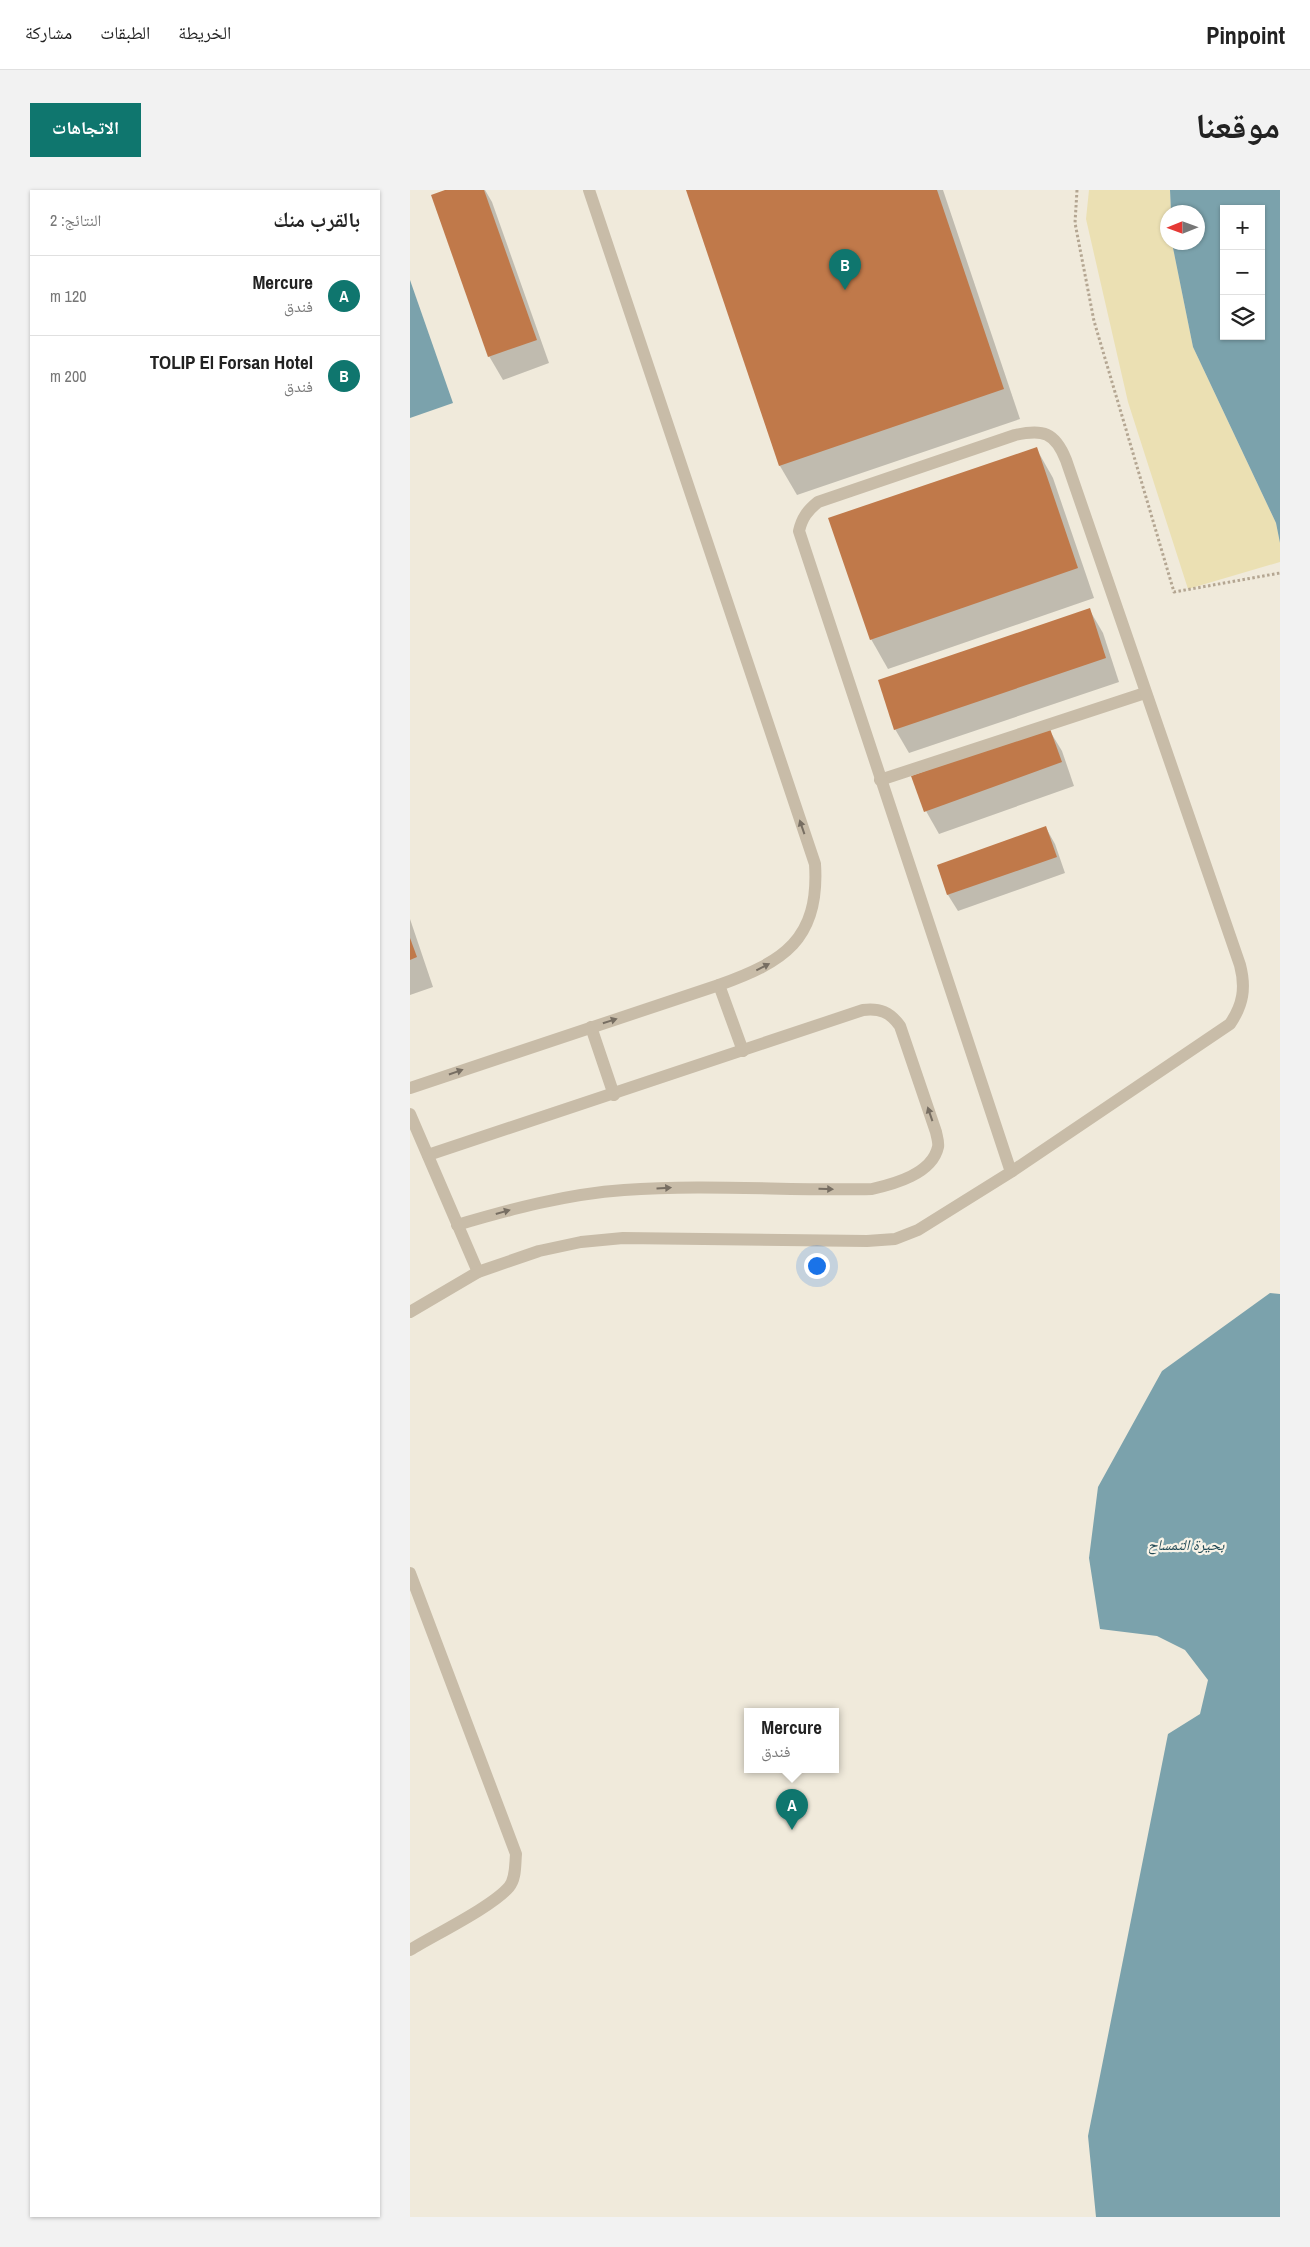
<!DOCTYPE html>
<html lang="ar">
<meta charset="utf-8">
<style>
:root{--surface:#fff;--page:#f2f2f2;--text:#222;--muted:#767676;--line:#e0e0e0;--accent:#0f766e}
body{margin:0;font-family:"Archivo Narrow","Noto Naskh Arabic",sans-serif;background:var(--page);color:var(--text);direction:rtl}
.controls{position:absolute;right:15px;top:15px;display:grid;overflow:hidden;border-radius:0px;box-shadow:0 1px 4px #0004}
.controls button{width:45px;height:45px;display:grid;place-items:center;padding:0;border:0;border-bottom:1px solid var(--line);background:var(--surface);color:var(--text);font:25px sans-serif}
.compass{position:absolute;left:750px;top:15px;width:45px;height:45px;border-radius:50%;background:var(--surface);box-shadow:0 1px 4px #0004;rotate:269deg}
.you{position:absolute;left:406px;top:1075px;width:18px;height:18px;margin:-12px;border:4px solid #fff;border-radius:50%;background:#1a73e8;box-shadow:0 0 0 8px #1a73e833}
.badge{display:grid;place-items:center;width:32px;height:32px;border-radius:50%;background:var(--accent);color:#fff;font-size:16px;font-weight:700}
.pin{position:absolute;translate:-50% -41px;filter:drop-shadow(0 1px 2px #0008)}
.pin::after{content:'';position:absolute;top:26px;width:18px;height:15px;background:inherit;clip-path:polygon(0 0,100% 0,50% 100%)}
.popup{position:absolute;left:334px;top:1518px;width:95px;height:65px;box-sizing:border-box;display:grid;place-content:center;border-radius:0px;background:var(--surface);filter:drop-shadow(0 1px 4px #0005);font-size:16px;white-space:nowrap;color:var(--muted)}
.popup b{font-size:19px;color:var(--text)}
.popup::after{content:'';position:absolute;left:50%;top:100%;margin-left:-10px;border:10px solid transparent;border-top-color:var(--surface)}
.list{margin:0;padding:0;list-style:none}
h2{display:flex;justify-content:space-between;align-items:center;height:65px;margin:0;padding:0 20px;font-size:21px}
h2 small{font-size:16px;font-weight:400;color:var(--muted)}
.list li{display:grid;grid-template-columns:32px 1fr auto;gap:15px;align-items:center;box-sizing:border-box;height:80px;padding:0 20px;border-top:1px solid var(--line)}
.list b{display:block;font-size:19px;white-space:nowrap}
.list p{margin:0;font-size:16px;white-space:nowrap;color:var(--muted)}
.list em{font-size:16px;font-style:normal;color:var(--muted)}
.icon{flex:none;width:28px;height:28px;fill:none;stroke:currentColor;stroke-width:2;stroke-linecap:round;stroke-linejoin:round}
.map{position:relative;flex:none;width:870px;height:2027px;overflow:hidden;direction:ltr;border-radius:0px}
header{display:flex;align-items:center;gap:30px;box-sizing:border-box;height:70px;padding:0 25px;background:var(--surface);border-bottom:1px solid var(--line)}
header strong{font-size:24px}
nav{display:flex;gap:28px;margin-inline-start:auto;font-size:18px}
.intro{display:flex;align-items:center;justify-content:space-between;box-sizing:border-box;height:120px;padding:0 30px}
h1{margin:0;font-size:35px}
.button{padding:12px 22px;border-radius:0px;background:var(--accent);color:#fff;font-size:18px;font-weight:700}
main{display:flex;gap:30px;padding:0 30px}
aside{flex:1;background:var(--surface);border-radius:0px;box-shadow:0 1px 4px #0004}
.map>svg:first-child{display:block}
.sand{fill:#ebe0b3}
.water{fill:#7ba2ac;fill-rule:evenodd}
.shadow{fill:#0003}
.building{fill:#c0794a}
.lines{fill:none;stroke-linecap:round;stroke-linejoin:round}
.path{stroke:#b4a692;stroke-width:3;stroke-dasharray:2.5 2.5;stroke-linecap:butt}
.minor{stroke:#c8bca8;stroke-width:12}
.oneway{fill:#776e62}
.labels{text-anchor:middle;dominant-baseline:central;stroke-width:4.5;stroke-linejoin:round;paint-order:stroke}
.water-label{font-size:15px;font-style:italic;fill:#1f4854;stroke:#f8f3e7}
</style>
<header>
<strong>Pinpoint</strong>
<nav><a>الخريطة</a><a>الطبقات</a><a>مشاركة</a></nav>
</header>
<div class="intro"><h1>موقعنا</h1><a class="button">الاتجاهات</a></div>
<main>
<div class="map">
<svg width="870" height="2027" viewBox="0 0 870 2027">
<rect width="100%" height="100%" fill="#f0eadb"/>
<polygon class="sand" points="679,0 760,0 761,22 758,22 758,52 762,53 783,157 866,333 870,353 870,372 778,399 718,212 676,29"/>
<g class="water">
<path d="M 760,0 L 870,0 L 870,353 L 866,333 L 783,157 L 762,53 L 788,52 L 788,22 L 761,22 ZM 814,19 L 851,19 L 851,146 L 814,146 Z"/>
<polygon points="0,90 43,213 0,228"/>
<polygon points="860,1103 870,1104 870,2027 686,2027 678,1946 758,1544 790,1524 798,1490 775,1460 747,1446 690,1439 679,1368 688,1297 752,1181"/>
</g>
<g class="shadow">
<polygon points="38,0 75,0 82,12 139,173 93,190 79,166"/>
<polygon points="277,0 533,0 610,229 387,305 370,276"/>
<polygon points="626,258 643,288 684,408 478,479 461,449"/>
<polygon points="679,419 693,443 709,492 499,563 485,539"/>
<polygon points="638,538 652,561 664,596 529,644 516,621"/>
<polygon points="636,638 645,654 655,683 548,721 538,705 528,676"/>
<polygon points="0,729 23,797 0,805"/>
</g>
<g class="building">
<polygon points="35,0 74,0 127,150 78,167 21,5"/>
<polygon points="276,0 527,0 594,199 369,276"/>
<polygon points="627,257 668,378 460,450 418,328"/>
<polygon points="680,418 696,468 484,540 468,490"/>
<polygon points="639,536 652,572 514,622 501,586"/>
<polygon points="636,636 647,667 537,705 527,675"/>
<polygon points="0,748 7,767 0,770"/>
</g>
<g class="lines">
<polyline class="path" points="667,0 665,33 684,131 764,402 870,383"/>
<g class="minor">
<polyline points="470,590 735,503"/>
<polyline points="309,795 333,861"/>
<polyline points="181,837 204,905"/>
<path d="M 0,898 L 309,795 C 373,772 410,750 405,674 L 179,0"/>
<polyline points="0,924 68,1082"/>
<path d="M 18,965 L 453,820 C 470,818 480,822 490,836 L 526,942 C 527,947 529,953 528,957 C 522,984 484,994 462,999 C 379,1001 297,994 214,1000 C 157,1004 101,1019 47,1035"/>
<path d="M 0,1122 L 68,1082 L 129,1061 L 171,1052 L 213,1048 L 457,1051 L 485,1049 L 508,1040 L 601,982 L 820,834 C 833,815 836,798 830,775 L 656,270 C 645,242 633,239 605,245 L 408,312 C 397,321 392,328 389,341 L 601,982"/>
<path d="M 0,1383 L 106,1664 C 105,1675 106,1689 99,1697 C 82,1717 24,1745 0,1760"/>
</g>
</g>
<defs><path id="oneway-solid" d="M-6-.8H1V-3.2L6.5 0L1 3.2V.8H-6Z" transform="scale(1.25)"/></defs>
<g class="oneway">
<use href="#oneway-solid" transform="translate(392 637) rotate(-109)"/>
<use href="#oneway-solid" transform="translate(353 777) rotate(-27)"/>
<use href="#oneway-solid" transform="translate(200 831) rotate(-18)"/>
<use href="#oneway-solid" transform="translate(46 882) rotate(-19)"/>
<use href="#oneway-solid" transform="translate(520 924) rotate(-109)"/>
<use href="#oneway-solid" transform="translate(254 998) rotate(-4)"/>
<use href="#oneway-solid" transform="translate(416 999) rotate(1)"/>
<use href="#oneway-solid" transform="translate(93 1022) rotate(-16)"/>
</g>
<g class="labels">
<g class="water-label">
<text x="776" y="1354">بحيرة التمساح</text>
</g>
</g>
</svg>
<div class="controls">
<button>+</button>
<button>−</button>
<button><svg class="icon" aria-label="layers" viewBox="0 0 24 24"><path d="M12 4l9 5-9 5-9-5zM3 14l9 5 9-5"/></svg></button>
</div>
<svg class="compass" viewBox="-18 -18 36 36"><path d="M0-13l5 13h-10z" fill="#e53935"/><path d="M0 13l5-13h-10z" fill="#767676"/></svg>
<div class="you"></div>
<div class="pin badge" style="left:382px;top:1640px">A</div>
<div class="popup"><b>Mercure</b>فندق</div>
<div class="pin badge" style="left:435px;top:100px">B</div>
</div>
<aside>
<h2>بالقرب منك<small>النتائج: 2</small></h2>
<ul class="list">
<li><span class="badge">A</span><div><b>Mercure</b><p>فندق</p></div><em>120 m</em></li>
<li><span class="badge">B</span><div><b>TOLIP El Forsan Hotel</b><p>فندق</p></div><em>200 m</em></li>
</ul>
</aside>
</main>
